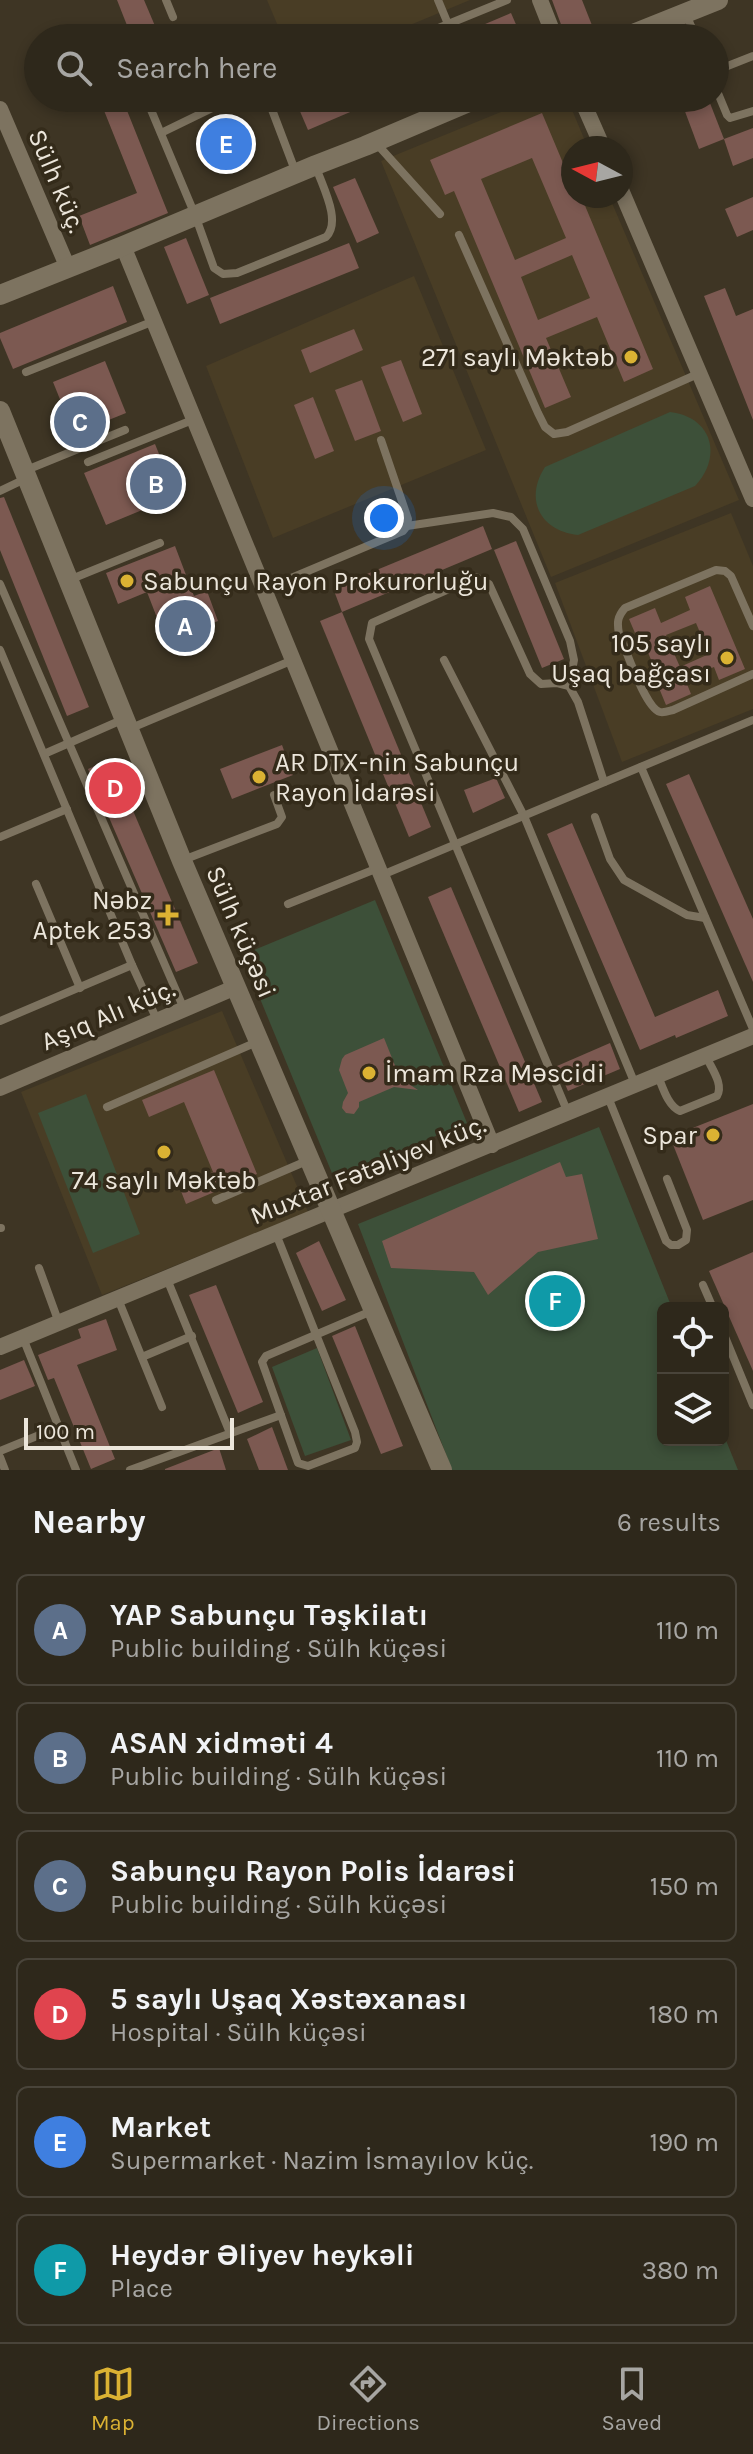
<!DOCTYPE html>
<meta charset="utf-8">
<style>
:root{--surface:#2e281b;--page:#3a3428;--text:#f1f3f6;--muted:#a7a6a3;--line:#49443a;--accent:#dbb233}
body{margin:0;font-family:Karla,sans-serif;background:var(--page);color:var(--text)}
.controls{position:absolute;right:24px;bottom:24px;display:grid;overflow:hidden;border-radius:12px;box-shadow:0 4px 12px #0003}
.controls button{width:72px;height:72px;display:grid;place-items:center;padding:0;border:0;border-bottom:2px solid var(--line);background:var(--surface);color:var(--text);font:40px sans-serif}
.compass{position:absolute;left:561px;top:136px;width:72px;height:72px;border-radius:50%;background:var(--surface);box-shadow:0 4px 12px #0003;rotate:277deg}
.scale{position:absolute;left:24px;bottom:20px;width:210px;box-sizing:border-box;padding-left:8px;border:4px solid #ece6db;border-top:0;font-size:22px;line-height:28px;white-space:nowrap;color:#ece6db;-webkit-text-stroke:6px #342b1a;paint-order:stroke}
.you{position:absolute;left:384px;top:518px;width:28px;height:28px;margin:-20px;border:6px solid #fff;border-radius:50%;background:#1a73e8;box-shadow:0 0 0 12px #1a73e833}
.badge{display:grid;place-items:center;width:52px;height:52px;border-radius:50%;background:var(--accent);color:#fff;font-size:26px;font-weight:700}
.pin{position:absolute;translate:-50% -50%;border:4px solid #fff;box-shadow:0 2px 8px #0006}
.list{margin:0;padding:0;list-style:none}
h2{display:flex;justify-content:space-between;align-items:center;height:104px;margin:0;padding:0 32px;font-size:34px}
h2 small{font-size:26px;font-weight:400;color:var(--muted)}
.list li{display:grid;grid-template-columns:52px 1fr auto;gap:24px;align-items:center;box-sizing:border-box;height:112px;margin:0 16px 16px;padding:0 16px;border:2px solid var(--line);border-radius:12px}
.list b{display:block;font-size:30px;white-space:nowrap}
.list p{margin:0;font-size:26px;white-space:nowrap;color:var(--muted)}
.list em{font-size:26px;font-style:normal;color:var(--muted)}
.icon{flex:none;width:44px;height:44px;fill:none;stroke:currentColor;stroke-width:2;stroke-linecap:round;stroke-linejoin:round}
.map{position:relative;flex:none;width:753px;height:1470px;overflow:hidden}
.search{position:absolute;background:var(--surface);box-shadow:0 4px 12px #0003;left:24px;right:24px;top:24px;height:88px;display:flex;align-items:center;gap:20px;box-sizing:border-box;padding:0 28px;border-radius:44px;color:var(--muted);font-size:30px}
.sheet{height:872px;background:var(--surface)}
nav{display:flex;justify-content:space-around;align-items:center;box-sizing:border-box;height:112px;border-top:2px solid var(--line);background:var(--surface);font-size:22px;color:var(--muted)}
nav a{display:grid;justify-items:center;gap:4px}
nav .on{color:var(--accent)}
.map>svg:first-child{display:block}
.built{fill:#493d25}
.green{fill:#3d5039}
.building{fill:#7c5951;fill-rule:evenodd}
.lines{fill:none;stroke-linecap:round;stroke-linejoin:round}
.service{stroke:#7d7360;stroke-width:8}
.minor{stroke:#7d7360;stroke-width:16}
.tertiary{stroke:#7d7360;stroke-width:20}
.poi-dot{fill:#dbb233;stroke:#342b1a;stroke-width:3}
.labels{text-anchor:middle;dominant-baseline:central;stroke-width:7;stroke-linejoin:round;paint-order:stroke}
.street-label{font-size:26px;fill:#ece6db;stroke:#342b1a}
.poi-label{font-size:26px;fill:#ece6db;stroke:#342b1a;text-anchor:end}
</style>
<div class="map">
<svg width="753" height="1470" viewBox="0 0 753 1470">
<rect width="100%" height="100%" fill="#3e3524"/>
<g class="built">
<polygon points="267,0 470,0 379,38 283,38"/>
<polygon points="535,98 567,98 588,148 573,148 573,196 609,196 739,500 551,577 381,161"/>
<polygon points="414,276 486,450 273,538 206,366"/>
<polygon points="731,513 753,566 753,709 622,762 555,583"/>
<polygon points="222,1011 308,1212 102,1295 21,1092"/>
</g>
<g class="green">
<path d="M 670,412 C 712,417 723,456 695,486 L 578,535 C 540,531 524,499 545,467 Z"/>
<polygon points="375,900 467,1123 334,1178 242,955"/>
<polygon points="86,1094 140,1234 93,1253 38,1113"/>
<polygon points="599,1127 672,1308 663,1308 663,1440 723,1440 723,1433 738,1470 452,1470 358,1224"/>
<polygon points="317,1348 351,1440 305,1456 272,1367"/>
</g>
<g class="building">
<polygon points="117,0 144,0 158,33 145,38 132,38"/>
<polygon points="552,0 582,0 597,38 566,38"/>
<polygon points="511,13 522,38 452,38"/>
<polygon points="99,98 122,98 168,213 90,245 79,216 137,193"/>
<polygon points="307,98 383,98 308,130 296,102"/>
<polygon points="680,98 708,98 724,139 699,149"/>
<path d="M 542,113 L 563,163 L 567,162 L 573,177 L 573,196 L 581,196 L 653,369 L 624,382 L 597,317 L 546,338 L 571,397 L 545,408 L 454,191 L 445,195 L 430,160 ZM 532,158 L 566,238 L 515,260 L 481,179 ZM 572,255 L 590,298 L 538,320 L 521,277 Z"/>
<polygon points="753,128 753,158 733,166 724,139"/>
<polygon points="355,178 379,233 357,243 333,187"/>
<polygon points="753,197 753,230 737,237 725,209"/>
<polygon points="186,238 209,295 187,304 164,247"/>
<polygon points="349,243 359,268 220,324 210,298"/>
<polygon points="113,286 127,322 13,369 0,338 0,333"/>
<polygon points="725,288 736,316 753,309 753,420 704,296"/>
<polygon points="354,329 363,350 310,373 301,350"/>
<polygon points="401,360 422,414 403,422 381,367"/>
<polygon points="105,361 126,413 74,434 53,382"/>
<polygon points="362,380 381,431 355,441 335,390"/>
<polygon points="313,397 334,451 315,459 294,405"/>
<polygon points="155,444 176,496 106,525 84,473"/>
<polygon points="4,497 89,707 67,716 0,550 0,498"/>
<polygon points="483,526 492,549 342,612 333,588"/>
<polygon points="516,541 564,659 542,668 494,550"/>
<polygon points="175,546 194,596 207,591 218,621 166,641 147,592 118,604 106,573"/>
<path d="M 710,586 L 745,669 L 719,680 L 714,667 L 685,679 L 691,694 L 666,705 L 659,688 L 662,686 L 639,631 L 635,633 L 629,619 L 655,608 L 661,623 L 690,610 L 685,597 ZM 696,623 L 709,654 L 680,667 L 666,635 Z"/>
<polygon points="342,612 431,827 409,837 320,621"/>
<polygon points="282,745 293,775 232,799 220,769"/>
<polygon points="111,759 198,963 176,972 88,769"/>
<polygon points="689,774 753,919 753,982 666,784"/>
<polygon points="496,778 505,798 473,813 464,790"/>
<polygon points="572,823 655,1017 718,990 728,1016 676,1038 675,1035 640,1050 547,834"/>
<polygon points="451,887 542,1102 519,1112 428,897"/>
<polygon points="384,1038 400,1078 418,1090 394,1087 359,1102 359,1107 354,1114 346,1113 342,1108 343,1102 348,1093 339,1070 342,1059 345,1055"/>
<polygon points="610,1043 620,1069 568,1091 557,1066"/>
<polygon points="214,1070 257,1174 186,1204 179,1186 213,1172 184,1102 149,1117 142,1100"/>
<polygon points="753,1104 753,1200 703,1220 670,1137"/>
<polygon points="560,1162 566,1177 582,1174 598,1239 538,1252 488,1295 474,1272 391,1268 382,1241"/>
<polygon points="319,1241 346,1300 322,1311 296,1253"/>
<polygon points="753,1252 753,1371 709,1271"/>
<polygon points="216,1285 263,1402 238,1413 189,1295"/>
<polygon points="106,1319 117,1350 77,1365 115,1459 91,1469 54,1378 48,1380 38,1355 81,1338 78,1329"/>
<polygon points="355,1326 403,1446 381,1454 332,1336"/>
<polygon points="24,1360 35,1386 0,1400 0,1370"/>
<polygon points="272,1427 288,1470 259,1470 247,1439"/>
<polygon points="219,1448 226,1470 165,1470 165,1469"/>
</g>
<g class="lines">
<g class="service">
<polyline points="166,0 173,17"/>
<polyline points="438,0 448,24"/>
<polyline points="686,14 696,38"/>
<polyline points="120,35 121,38"/>
<polyline points="414,38 507,0"/>
<polyline points="715,71 753,56"/>
<polyline points="715,86 727,115 730,118 753,111"/>
<path d="M 146,98 L 195,215 L 214,268 L 223,274 L 237,273 L 326,237 C 342,221 322,186 316,167"/>
<polyline points="268,99 296,173"/>
<polyline points="161,133 233,98"/>
<polyline points="376,143 440,214"/>
<polyline points="459,235 538,413 545,427 554,434 567,432 700,373"/>
<polyline points="26,372 154,321"/>
<polyline points="88,462 195,419"/>
<polyline points="24,471 125,430"/>
<polyline points="0,491 25,479"/>
<polyline points="407,526 493,513 511,517 523,529 570,641 574,660 569,686"/>
<polyline points="69,580 160,543"/>
<polyline points="0,584 184,1009"/>
<polyline points="265,589 403,531 407,526 408,519 381,440"/>
<path d="M 753,626 L 731,576 L 725,571 L 716,570 L 625,608 C 617,617 617,623 619,634 C 626,649 645,708 660,712 C 664,713 669,711 673,710 L 753,674"/>
<polyline points="0,650 132,965 157,1020"/>
<polyline points="444,660 524,816 635,1084"/>
<polyline points="129,729 293,660"/>
<polyline points="44,754 124,719"/>
<polyline points="641,767 753,1029"/>
<polyline points="595,817 610,859 624,880 687,915 705,918"/>
<polyline points="0,837 67,809"/>
<polyline points="183,860 277,824 282,817 274,795"/>
<polyline points="382,875 753,720"/>
<polyline points="36,884 80,988"/>
<polyline points="288,904 378,868"/>
<polyline points="0,1021 132,965"/>
<path d="M 658,1076 C 663,1088 668,1106 680,1111 L 717,1096 C 724,1084 711,1068 706,1056"/>
<polyline points="608,1097 666,1241 671,1245 678,1245 686,1240 687,1230 667,1179"/>
<polyline points="107,1107 257,1042"/>
<polyline points="568,1113 369,639 372,623 476,577 489,584 530,674 541,684 557,683 569,686 578,702 604,782"/>
<polyline points="216,1200 309,1160"/>
<polyline points="0,1228 1,1228"/>
<polyline points="276,1234 355,1432 357,1442 355,1448 308,1466 298,1463 262,1362 266,1356 374,1310"/>
<polyline points="39,1268 59,1323"/>
<polyline points="167,1279 230,1433"/>
<polyline points="703,1285 713,1308"/>
<polyline points="118,1299 162,1407"/>
<polyline points="723,1332 753,1405"/>
<polyline points="23,1338 76,1470"/>
<polyline points="142,1357 192,1336"/>
<polyline points="0,1451 59,1427"/>
<polyline points="0,1457 5,1470"/>
<polyline points="130,1470 281,1415"/>
</g>
<g class="minor">
<polyline points="540,0 555,38"/>
<polyline points="581,98 603,148"/>
<polyline points="0,109 68,268"/>
<polyline points="621,190 753,499"/>
<polyline points="123,246 492,1145"/>
<polyline points="0,1088 236,987"/>
<polyline points="0,1347 753,1036"/>
</g>
<g class="tertiary">
<polyline points="623,38 718,0"/>
<polyline points="0,295 123,246 316,165 365,146 478,98"/>
<polyline points="0,411 182,861 442,1470"/>
</g>
</g>
<g class="poi-dot">
<circle cx="631" cy="357" r="8"/>
<circle cx="127" cy="581" r="8"/>
<circle cx="727" cy="658" r="8"/>
<circle cx="259" cy="777" r="8"/>
<path d="M164 903h8v8h8v8h-8v8h-8v-8h-8v-8h8z"/>
<circle cx="369" cy="1073" r="8"/>
<circle cx="713" cy="1135" r="8"/>
<circle cx="164" cy="1152" r="8"/>
</g>
<g class="labels">
<g class="street-label">
<text transform="translate(57 181) rotate(67)">Sülh küç.</text>
<text transform="translate(241 932) rotate(67)">Sülh küçəsi</text>
<text transform="translate(108 1015) rotate(-23)">Aşıq Alı küç.</text>
<text transform="translate(368 1170) rotate(-22)">Muxtar Fətəliyev küç.</text>
</g>
<g class="poi-label">
<text x="615" y="357">271 saylı Məktəb</text>
<text x="143" y="581" text-anchor="start">Sabunçu Rayon Prokurorluğu</text>
<text x="711" y="643">105 saylı<tspan x="711" dy="30">Uşaq bağçası</tspan></text>
<text x="275" y="762" text-anchor="start">AR DTX-nin Sabunçu<tspan x="275" dy="30">Rayon İdarəsi</tspan></text>
<text x="152" y="900">Nəbz<tspan x="152" dy="30">Aptek 253</tspan></text>
<text x="385" y="1073" text-anchor="start">İmam Rza Məscidi</text>
<text x="697" y="1135">Spar</text>
<text x="164" y="1180" text-anchor="middle">74 saylı Məktəb</text>
</g>
</g>
</svg>
<div class="controls">
<button><svg class="icon" aria-label="locate" viewBox="0 0 24 24"><circle cx="12" cy="12" r="6"/><path d="M12 2v4M12 18v4M2 12h4M18 12h4"/></svg></button>
<button><svg class="icon" aria-label="layers" viewBox="0 0 24 24"><path d="M12 4l9 5-9 5-9-5zM3 14l9 5 9-5"/></svg></button>
</div>
<svg class="compass" viewBox="-18 -18 36 36"><path d="M0-13l5 13h-10z" fill="#e53935"/><path d="M0 13l5-13h-10z" fill="#a7a6a3"/></svg>
<div class="scale">100 m</div>
<div class="you"></div>
<div class="pin badge" style="left:185px;top:626px;background:#5c6f8a">A</div>
<div class="pin badge" style="left:156px;top:484px;background:#5c6f8a">B</div>
<div class="pin badge" style="left:80px;top:422px;background:#5c6f8a">C</div>
<div class="pin badge" style="left:115px;top:788px;background:#e0444e">D</div>
<div class="pin badge" style="left:226px;top:144px;background:#3f7fe0">E</div>
<div class="pin badge" style="left:555px;top:1301px;background:#0f9aa8">F</div>
<div class="search"><svg class="icon" aria-label="search" viewBox="0 0 24 24"><circle cx="10" cy="10" r="6"/><path d="M15 15l6 6"/></svg>Search here</div>
</div>
<section class="sheet">
<h2>Nearby<small>6 results</small></h2>
<ul class="list">
<li><span class="badge" style="background:#5c6f8a">A</span><div><b>YAP Sabunçu Təşkilatı</b><p>Public building · Sülh küçəsi</p></div><em>110 m</em></li>
<li><span class="badge" style="background:#5c6f8a">B</span><div><b>ASAN xidməti 4</b><p>Public building · Sülh küçəsi</p></div><em>110 m</em></li>
<li><span class="badge" style="background:#5c6f8a">C</span><div><b>Sabunçu Rayon Polis İdarəsi</b><p>Public building · Sülh küçəsi</p></div><em>150 m</em></li>
<li><span class="badge" style="background:#e0444e">D</span><div><b>5 saylı Uşaq Xəstəxanası</b><p>Hospital · Sülh küçəsi</p></div><em>180 m</em></li>
<li><span class="badge" style="background:#3f7fe0">E</span><div><b>Market</b><p>Supermarket · Nazim İsmayılov küç.</p></div><em>190 m</em></li>
<li><span class="badge" style="background:#0f9aa8">F</span><div><b>Heydər Əliyev heykəli</b><p>Place</p></div><em>380 m</em></li>
</ul>
</section>
<nav>
<a class="on"><svg class="icon" aria-label="map" viewBox="0 0 24 24"><path d="M3 6l6-2 6 2 6-2v14l-6 2-6-2-6 2zM9 4v14M15 6v14"/></svg>Map</a>
<a><svg class="icon" aria-label="directions" viewBox="0 0 24 24"><path d="M12 3l9 9-9 9-9-9zM9 14v-3h6M13 9l2 2-2 2"/></svg>Directions</a>
<a><svg class="icon" aria-label="saved" viewBox="0 0 24 24"><path d="M7 4h10v16l-5-4-5 4z"/></svg>Saved</a>
</nav>
